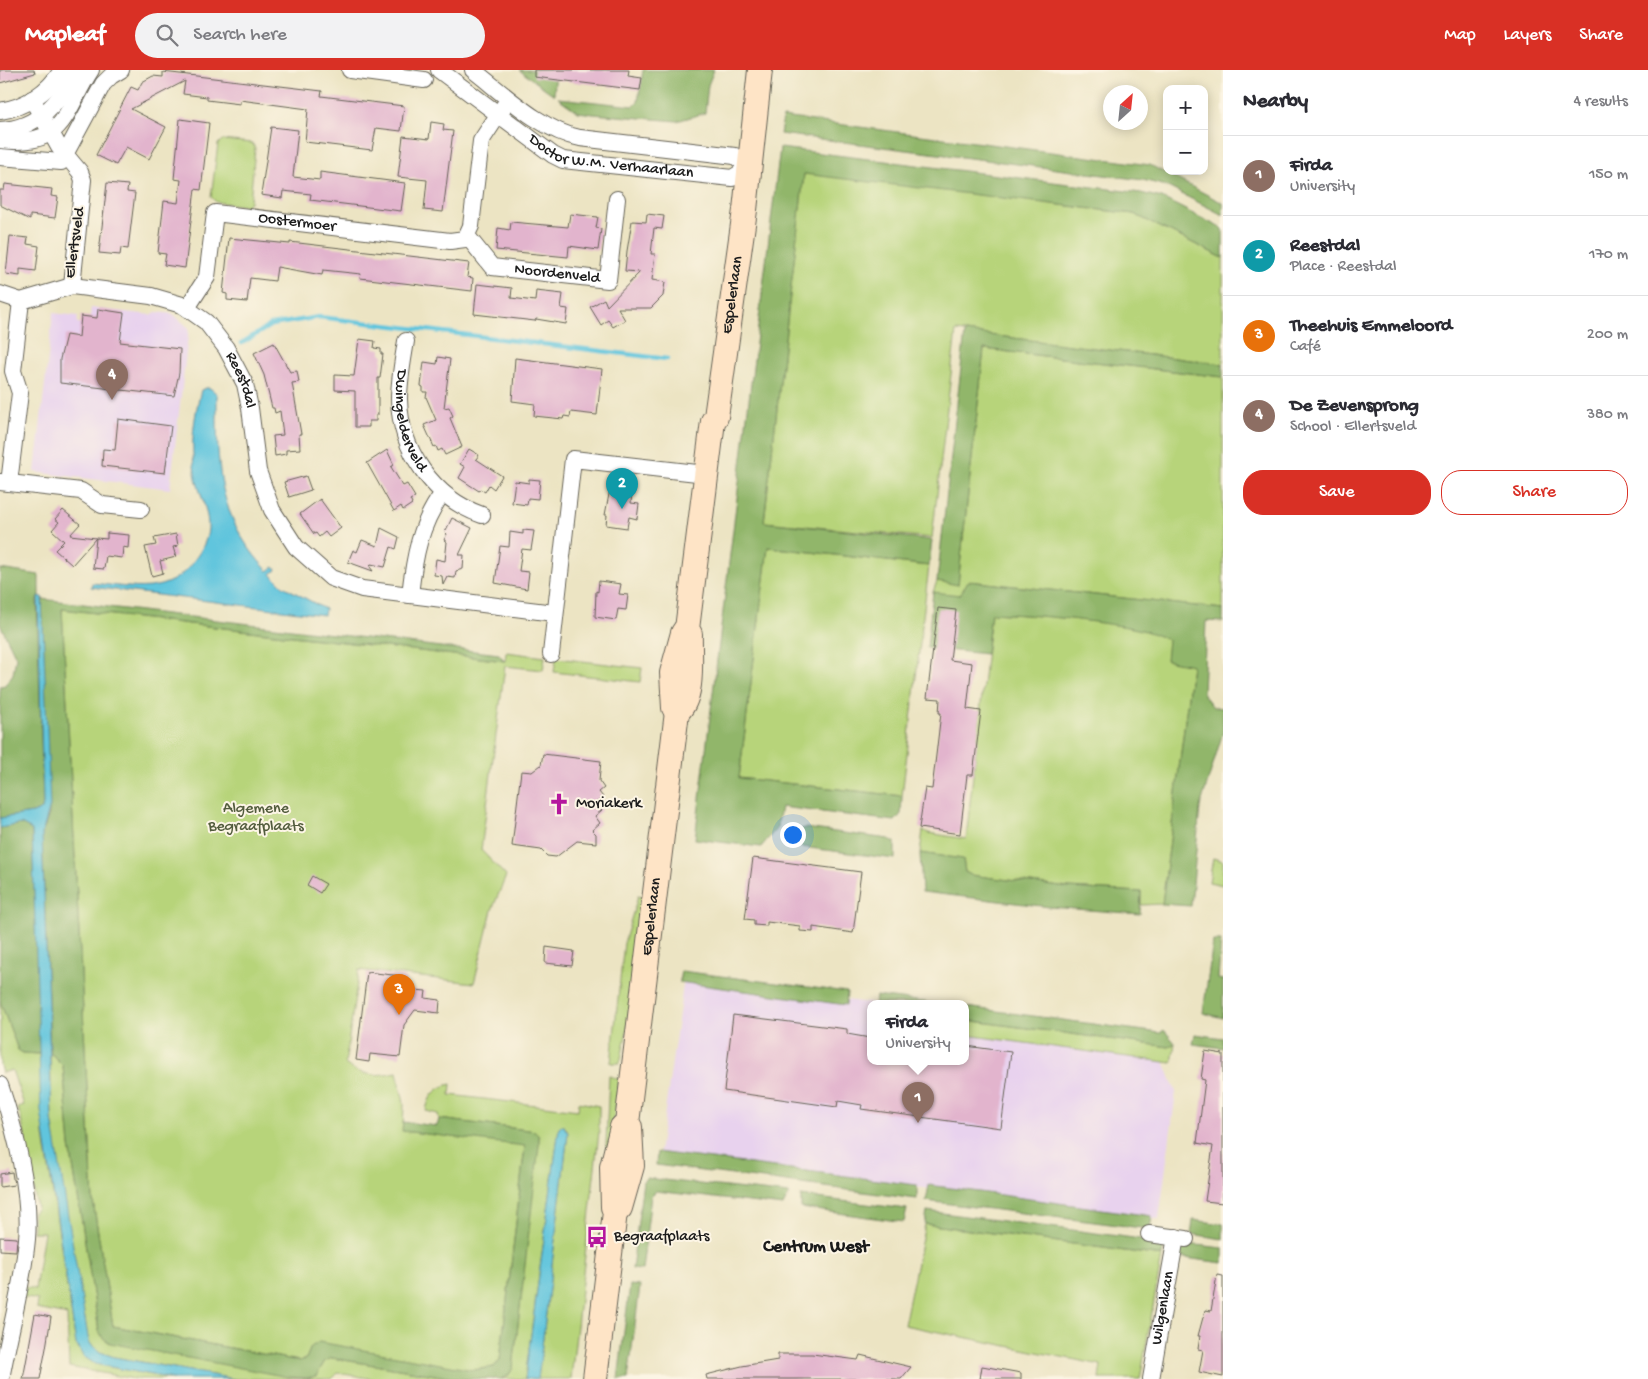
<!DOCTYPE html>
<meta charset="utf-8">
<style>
:root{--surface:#fff;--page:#f2f2f3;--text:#2b2b33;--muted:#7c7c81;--line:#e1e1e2;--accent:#d93025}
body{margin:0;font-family:"Gochi Hand",sans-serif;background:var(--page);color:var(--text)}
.controls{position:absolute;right:15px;top:15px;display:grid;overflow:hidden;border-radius:10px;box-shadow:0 2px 12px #0003}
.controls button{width:45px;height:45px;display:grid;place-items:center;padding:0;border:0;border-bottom:1px solid var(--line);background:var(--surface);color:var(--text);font:25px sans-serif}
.compass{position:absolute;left:1103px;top:15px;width:45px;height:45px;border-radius:50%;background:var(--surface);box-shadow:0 2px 12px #0003;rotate:27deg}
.you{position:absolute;left:792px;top:764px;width:18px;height:18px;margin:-12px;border:4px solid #fff;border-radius:50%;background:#1a73e8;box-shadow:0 0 0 8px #1a73e833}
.badge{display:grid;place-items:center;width:32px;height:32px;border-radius:50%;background:var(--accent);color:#fff;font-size:16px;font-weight:700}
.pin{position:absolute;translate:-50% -41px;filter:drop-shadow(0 1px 2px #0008)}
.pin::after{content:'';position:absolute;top:26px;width:18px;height:15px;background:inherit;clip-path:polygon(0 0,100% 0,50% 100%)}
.popup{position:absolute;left:867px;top:930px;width:102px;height:65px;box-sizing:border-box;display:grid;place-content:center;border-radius:10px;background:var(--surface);filter:drop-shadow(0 1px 4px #0005);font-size:16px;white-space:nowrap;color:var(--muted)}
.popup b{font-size:19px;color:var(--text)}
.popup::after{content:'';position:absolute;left:50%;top:100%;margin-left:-10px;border:10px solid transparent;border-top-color:var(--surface)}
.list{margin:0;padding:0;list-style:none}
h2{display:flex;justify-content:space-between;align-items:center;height:65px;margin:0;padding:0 20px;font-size:21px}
h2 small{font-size:16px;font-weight:400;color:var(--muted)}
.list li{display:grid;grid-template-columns:32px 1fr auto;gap:15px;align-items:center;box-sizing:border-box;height:80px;padding:0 20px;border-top:1px solid var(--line)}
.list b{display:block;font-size:19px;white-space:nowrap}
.list p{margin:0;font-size:16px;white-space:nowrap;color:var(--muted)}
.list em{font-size:16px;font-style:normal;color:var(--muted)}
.actions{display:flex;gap:10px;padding:15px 20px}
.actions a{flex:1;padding:11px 0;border:1px solid var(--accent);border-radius:20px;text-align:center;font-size:18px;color:var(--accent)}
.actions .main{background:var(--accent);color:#fff}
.icon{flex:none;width:28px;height:28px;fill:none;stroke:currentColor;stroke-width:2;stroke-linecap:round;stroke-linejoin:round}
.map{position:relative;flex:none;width:1223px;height:1309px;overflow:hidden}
header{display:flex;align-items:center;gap:30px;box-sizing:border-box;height:70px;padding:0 25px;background:var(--accent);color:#fff}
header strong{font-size:24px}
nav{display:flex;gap:28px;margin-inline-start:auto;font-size:18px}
.search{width:350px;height:45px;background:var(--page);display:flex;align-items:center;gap:12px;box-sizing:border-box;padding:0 18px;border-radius:28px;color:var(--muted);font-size:19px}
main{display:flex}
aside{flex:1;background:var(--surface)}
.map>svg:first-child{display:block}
.built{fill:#e8d2ee}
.green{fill:#b7d47a;stroke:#6a784b}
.forest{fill:#91b66a;stroke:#566943}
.water{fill:#60c5dd;stroke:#3e707c}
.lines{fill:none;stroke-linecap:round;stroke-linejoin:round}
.stream{stroke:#60c5dd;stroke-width:4.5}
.building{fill:#e2b4cd}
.minor-casing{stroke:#656256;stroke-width:18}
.secondary-casing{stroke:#656256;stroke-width:26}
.minor{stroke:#fff;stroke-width:16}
.secondary{stroke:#fee4c6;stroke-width:24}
.labels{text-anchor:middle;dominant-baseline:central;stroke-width:4;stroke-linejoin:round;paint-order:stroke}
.street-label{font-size:16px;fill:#1c1c1c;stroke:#fcf5e5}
.poi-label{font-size:16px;fill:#1c1c1c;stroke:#fcf5e5;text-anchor:start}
.park-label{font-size:16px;fill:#525c3d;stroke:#fcf5e5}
.neighbourhood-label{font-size:18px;font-weight:bold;fill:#1c1c1c;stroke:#fcf5e5}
</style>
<header>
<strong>Mapleaf</strong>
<div class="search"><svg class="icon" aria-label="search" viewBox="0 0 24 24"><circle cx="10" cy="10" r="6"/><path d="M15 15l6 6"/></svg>Search here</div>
<nav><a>Map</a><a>Layers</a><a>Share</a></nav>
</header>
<main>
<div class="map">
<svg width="1223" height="1309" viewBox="0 0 1223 1309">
<rect width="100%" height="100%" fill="#fcf5e5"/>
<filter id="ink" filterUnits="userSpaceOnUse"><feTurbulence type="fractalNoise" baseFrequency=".02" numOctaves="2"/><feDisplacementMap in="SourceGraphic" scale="10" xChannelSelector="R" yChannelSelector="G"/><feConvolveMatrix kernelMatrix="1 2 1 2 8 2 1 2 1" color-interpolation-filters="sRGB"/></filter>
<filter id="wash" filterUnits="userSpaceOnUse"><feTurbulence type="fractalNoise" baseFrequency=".0096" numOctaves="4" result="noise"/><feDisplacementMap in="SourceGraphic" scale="20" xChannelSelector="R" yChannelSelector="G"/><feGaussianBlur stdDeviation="1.12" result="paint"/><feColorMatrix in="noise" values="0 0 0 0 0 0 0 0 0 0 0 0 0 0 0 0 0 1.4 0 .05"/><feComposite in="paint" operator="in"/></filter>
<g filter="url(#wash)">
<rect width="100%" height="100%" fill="#ece4c3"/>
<g class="built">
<polygon points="91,238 151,245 156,242 173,244 189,258 170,419 35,402 53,243 78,246 77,253 89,254"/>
<polygon points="684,909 877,934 870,934 870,992 966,992 966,946 1162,986 1176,1022 1159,1149 659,1083"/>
</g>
<g class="green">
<polygon points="222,70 252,73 255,78 250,132 245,136 216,132 211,127 218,74"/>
<polygon points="804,103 1134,144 1223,188 1223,294 956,261 932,468 764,452"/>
<polygon points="984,279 1223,307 1223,539 969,511 960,526 933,522 937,511 958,514"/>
<polygon points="768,477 929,496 902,726 739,708"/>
<path d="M 62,539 L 505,591 L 506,582 L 545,587 L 543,600 L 505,596 L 481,780 L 506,806 L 492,840 L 474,913 L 359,900 L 345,994 C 362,1007 377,1006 397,1002 L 404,1033 L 403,1061 L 525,1075 L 500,1290 L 494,1297 L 473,1300 L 311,1277 L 306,1289 L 299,1291 L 113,1256 L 93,1131 Z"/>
<path d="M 991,543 C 1027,545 1142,550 1168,570 C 1177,576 1184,587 1192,595 L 1162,834 L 1141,835 L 1141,822 L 1068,818 L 970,805 L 965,802 L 963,789 L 920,783 L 923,760 L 928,763 L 966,769 Z"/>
<polygon points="556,588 642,598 640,612 554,602"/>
<polygon points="1213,788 1223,791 1223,815 1209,812"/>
<polygon points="638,826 647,828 635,925 620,993 611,993 624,873"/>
<polygon points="0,931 18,980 23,983 40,984 44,1066 76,1274 83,1286 95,1294 173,1309 134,1309 69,1297 67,1245 37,1239 38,1230 22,1227 24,1217 35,1219 44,1162 33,1162 33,1143 37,1138 27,1080 22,1075 26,1070 18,1037 24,1035 12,1000 2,1003 0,995"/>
<polygon points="966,950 1169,977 1175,973 1172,993 966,965"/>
<polygon points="50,982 63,996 70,1076 99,1261 316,1306 325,1291 332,1288 459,1309 373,1309 338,1303 332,1309 234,1309 114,1287 100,1282 89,1273 59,1098 52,1049"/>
<polygon points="609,1006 619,1009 609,1087 606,1075"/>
<path d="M 451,1014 L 450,1025 L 578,1040 L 579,1032 L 599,1036 L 599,1062 L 571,1309 L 538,1309 L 568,1063 L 566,1058 L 559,1058 L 525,1309 L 501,1309 L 508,1306 L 513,1298 L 539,1067 L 535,1061 L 439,1049 L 438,1044 L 426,1041 C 428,1027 436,1017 451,1014 Z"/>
<polygon points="925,1154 1162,1186 1140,1309 1099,1309 1101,1295 904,1255"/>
</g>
<g class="forest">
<polygon points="519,0 556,0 554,25"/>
<polygon points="643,0 714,0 708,15 705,43 677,51 593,44 578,42 558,28 634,36 638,32"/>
<polygon points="783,47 1150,95 1223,133 1223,145 1166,116 1143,110 780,64"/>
<polygon points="780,78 1141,123 1162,128 1223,159 1223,188 1134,144 804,104 764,452 932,470 929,496 768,477 739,708 902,726 901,744 895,751 781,737 777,758 761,777 695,769"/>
<polygon points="965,262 1223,294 1223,307 984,279 958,515 937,511"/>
<polygon points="0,499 39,505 39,526 37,529 43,734 42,739 33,743 0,748 0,616 5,615 13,604 16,587 0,554"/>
<path d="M 968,511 L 1223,539 L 1223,552 L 1206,551 L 1203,624 L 1213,637 L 1223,638 L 1223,662 L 1200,737 L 1191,836 L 1162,834 L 1192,595 L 1166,590 L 1168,570 C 1149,560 1129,557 1108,554 C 1069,548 1031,545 991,543 L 986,584 L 927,578 L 933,522 L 960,525 Z"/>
<polygon points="42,529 499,584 505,591 62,539 93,1131 113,1256 299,1291 306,1289 311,1277 319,1272 473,1300 494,1297 500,1290 525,1076 402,1061 403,1052 437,1056 439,1049 528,1060 535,1061 539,1067 539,1075 513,1298 508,1306 501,1309 459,1309 332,1288 325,1291 316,1306 307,1308 288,1307 110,1273 103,1268 99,1261 70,1076 63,996 50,982 42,764 49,744"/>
<polygon points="21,754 32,760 40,984 23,983 18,980 0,931 0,758"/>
<polygon points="805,758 889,769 895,772 895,789 802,777 796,774 794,766 798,760"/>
<polygon points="920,783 963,789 965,802 971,805 1068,818 1141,822 1140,844 1050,837 922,822"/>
<polygon points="1213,871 1221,871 1218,909 1223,910 1223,948 1203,943"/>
<polygon points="681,901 847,922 846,935 679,912"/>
<polygon points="876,926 941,934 875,934"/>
<polygon points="966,937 1160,963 1164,960 1175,973 1169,977 966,950"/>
<polygon points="1195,964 1223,968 1223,978 1193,974"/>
<polygon points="657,1082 917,1115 917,1129 656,1095"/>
<polygon points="646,1108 789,1124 783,1136 656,1121 651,1126 642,1200 632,1199 643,1111"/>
<polygon points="929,1115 1152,1146 1150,1159 926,1131"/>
<polygon points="801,1126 907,1139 904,1152 801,1138"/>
<polygon points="927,1141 1164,1172 1162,1186 925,1154"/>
<polygon points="1193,1150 1223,1154 1223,1169 1191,1164"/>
<polygon points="1179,1173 1223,1178 1223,1193 1177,1187"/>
<polygon points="630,1215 640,1216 628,1309 618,1309"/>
</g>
<g class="water">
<path d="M 206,318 L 210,318 L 217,324 C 217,394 216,447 268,501 L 274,497 L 276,500 L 271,504 L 283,516 L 325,539 L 324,545 L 91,517 L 92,513 C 133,517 169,528 195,489 C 202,480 209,467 208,454 C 207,437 198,420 195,403 C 190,374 194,347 201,320 Z"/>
<polygon points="38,526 42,527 50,736 42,764 52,1049 89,1273 100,1282 114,1287 234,1309 173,1309 95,1294 83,1286 76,1274 41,1041 32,760 21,754 0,758 0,748 33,743 42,739 43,734"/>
<polygon points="561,1056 564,1056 568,1063 538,1309 525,1309 559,1058"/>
</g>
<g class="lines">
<polyline class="stream" points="242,273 271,255 319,247 667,289"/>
</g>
<g id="blocks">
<g class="building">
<polygon points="0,0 34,0 35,3 0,13"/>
<polygon points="534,0 629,0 628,6 642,8 640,20 534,7"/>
<polygon points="163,2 322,21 321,26 404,36 401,61 376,58 372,80 305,72 308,39 240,30 240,34 207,30 207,27 183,24 185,11 131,39 166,57 149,89 126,77 116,95 96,85 131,17 138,20 142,12 153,6 163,7"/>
<polygon points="180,49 209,53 201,120 195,119 185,198 164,195 166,184 158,183 164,131 178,133 181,110 174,109"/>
<polygon points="431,52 444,54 443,60 453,61 443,142 424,140 427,110 398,107 403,66 429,69"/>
<polygon points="271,57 298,60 293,107 320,110 320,102 405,113 401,141 310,130 311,124 283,121 282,128 261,125"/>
<polygon points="107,113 128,115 127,122 135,123 128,179 121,178 120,185 99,183"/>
<polygon points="5,114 52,119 51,126 58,127 55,148 30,145 30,150 0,135 0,120 4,120"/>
<polygon points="570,144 598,147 596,158 601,159 598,180 569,176 568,187 496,180 498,158 510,160 511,152 568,157"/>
<polygon points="647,144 664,146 662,159 654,158 651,184 655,184 652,210 665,212 663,226 651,238 618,238 625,250 613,257 608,250 601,255 590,237 604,229 607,236 640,202 625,201 627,181 632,151 646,152"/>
<polygon points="10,166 28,168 27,174 39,176 36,201 20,199 20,206 6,204"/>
<polygon points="229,168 290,174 290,172 469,193 467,207 473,208 472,221 360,208 361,204 323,200 322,205 277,197 275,211 250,208 247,232 227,230 227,224 223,223"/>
<polygon points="477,214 512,218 511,228 535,231 536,221 563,224 561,238 568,239 566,254 536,249 535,251 474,244"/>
<polygon points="98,239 124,243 120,272 180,279 179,303 174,326 60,313 60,289 66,265 79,267 81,246 97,248"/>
<polygon points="359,269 375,271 374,278 381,279 381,284 383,284 380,308 378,308 378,345 376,345 376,351 369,351 369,357 355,357 355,321 335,320 335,305 354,306"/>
<polygon points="274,273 290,302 297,301 299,312 292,313 301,364 299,364 300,379 286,380 286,384 275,386 273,366 283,365 280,341 275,343 274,338 272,338 264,305 254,283"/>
<polygon points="438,287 450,289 444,338 449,337 453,346 450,348 462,377 445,385 442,379 438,381 436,376 434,377 424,355 436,350 426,327 427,322 423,322 423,317 421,316 424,292 437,294"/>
<polygon points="515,288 602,299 597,345 571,342 570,347 564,346 563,349 534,346 535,334 512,331"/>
<polygon points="118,349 171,356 165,403 102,396 103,379 115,380"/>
<polygon points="469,379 479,385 476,389 502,406 494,419 489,415 485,422 480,419 479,421 459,408 465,397 460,394"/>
<polygon points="387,380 394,395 391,397 403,416 407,414 415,427 410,430 412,434 403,440 401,436 394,441 367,393"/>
<polygon points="306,406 311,420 289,427 284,412"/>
<polygon points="529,409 540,410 538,429 528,428 527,435 512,433 515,411 529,413"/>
<polygon points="610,419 632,422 631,433 639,434 637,449 629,447 627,458 606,455 607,445 605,445"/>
<polygon points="320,429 341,458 329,467 325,462 319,467 316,463 314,464 300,444"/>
<polygon points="63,440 80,454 70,465 96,468 72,495 55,480 64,471 52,460 59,452 55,449"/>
<polygon points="452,448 472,458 459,485 464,485 463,499 456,501 455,508 447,507 443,515 442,506 434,505 436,489 445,491 447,472 444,470 447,464 445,462"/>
<polygon points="381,458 399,467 396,479 391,477 385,497 371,494 370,497 373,501 348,492 353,480 357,482 362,470 377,476"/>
<polygon points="523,460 534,461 531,480 522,479 519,501 529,502 527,519 495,513 500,476 509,477 510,462 523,464"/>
<polygon points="107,463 129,465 128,478 123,477 122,488 106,486 104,499 93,498 96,468 107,469"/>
<polygon points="176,464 178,476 173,477 176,487 160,491 163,503 152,506 145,477 156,475 154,468"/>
<polygon points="599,511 621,514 619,524 628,525 626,540 618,539 616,550 595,547 596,521 598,522"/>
<polygon points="938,538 956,540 950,590 972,593 967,639 981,641 973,705 967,705 960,764 919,758 925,718 932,719 941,643 939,643 940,629 927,628"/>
<polygon points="543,684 601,691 599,711 604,718 599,722 603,727 596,733 602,740 595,746 600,753 592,760 596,764 596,773 577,771 556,787 547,786 541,780 512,776 521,701 532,702 541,695"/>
<polygon points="753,788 861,802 853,863 813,857 813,862 800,861 800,856 767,852 767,856 754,855 754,850 745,849"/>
<polygon points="312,806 326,814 320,823 307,815"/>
<polygon points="546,877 574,881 572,896 545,893"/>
<polygon points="367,902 401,906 406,908 404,919 426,921 425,928 440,930 439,943 415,940 404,955 400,987 370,984 369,992 356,990"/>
<polygon points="733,945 847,959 847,964 870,968 870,992 966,992 966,976 1011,982 1001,1058 861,1039 862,1035 838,1031 837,1037 724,1021"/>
<polygon points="1205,981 1223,984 1223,1133 1205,1131 1213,1076 1197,1073 1205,1010 1201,1009"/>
<polygon points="12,1102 14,1115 0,1117 0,1104"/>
<polygon points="0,1167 17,1168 16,1181 0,1180"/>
<polygon points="1217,1205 1223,1206 1223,1307 1199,1302 1203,1280 1198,1279 1200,1266 1198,1266 1205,1240 1211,1241"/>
<polygon points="35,1244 51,1247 46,1278 40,1309 23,1309"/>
<polygon points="778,1284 812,1284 858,1290 860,1285 911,1297 901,1309 707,1309 706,1305 742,1296 778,1290"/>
<polygon points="982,1296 1021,1303 1021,1309 980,1309"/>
</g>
</g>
</g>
<g filter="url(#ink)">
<use href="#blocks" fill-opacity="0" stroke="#656256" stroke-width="1"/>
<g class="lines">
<g class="minor-casing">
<g id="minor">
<polyline points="350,0 424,10"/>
<path id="s1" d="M 439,0 L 553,85 L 563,90 L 732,108 L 749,98 L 735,86 L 580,68 C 542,61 504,24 473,0"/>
<polyline points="32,29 59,77 80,102 83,110 72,216"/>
<path d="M 0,41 C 26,37 48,22 62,0"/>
<path d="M 0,60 C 38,59 60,31 77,0"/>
<path d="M 0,70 C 66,77 62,45 91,0"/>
<polyline points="0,87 61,92 103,14 111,6 121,0"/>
<path id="s2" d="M 468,167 L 492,197 L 608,210 L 617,129"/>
<path id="s3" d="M 0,224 L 21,231 L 72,216 L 151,226 L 182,235 L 206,252 L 226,278 L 245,314 L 250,338 L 258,401 L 272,440 L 296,477 L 331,508 L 362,519 L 554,543"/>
<path id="s4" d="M 187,238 L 207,207 L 215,143 L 450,171 L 465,169 L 471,156 L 481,71 L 504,36"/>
<path id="s5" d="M 406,271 C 403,290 399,310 399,329 C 400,380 433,428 482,445"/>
<polyline points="0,412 81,421 102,435 141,439"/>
<polyline points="9,413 20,323 13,301 21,231"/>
<path d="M 410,525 C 414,488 420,453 443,423"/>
<polyline points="551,584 573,389 706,404"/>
<path d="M 0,1015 C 15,1060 31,1121 27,1169 C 23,1214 9,1264 1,1309"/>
<polyline points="1149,1164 1186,1169"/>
<path id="s6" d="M 1151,1309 L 1176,1167"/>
</g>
</g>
<g class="secondary-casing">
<g id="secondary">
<polyline points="677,642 674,638 672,603 683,563 685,560"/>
<polyline points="617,1141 620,1138 632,1096 630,1057 627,1053"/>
<path id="s7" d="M 595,1309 L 615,1142 L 613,1137 L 612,1097 L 622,1057 L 627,1053 L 677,642 C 695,627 689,585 690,564 L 687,559 L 713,351 L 716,347 L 745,140 L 760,0"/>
</g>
</g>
<use href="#minor" class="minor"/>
<use href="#secondary" class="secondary"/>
</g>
</g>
<defs>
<g id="church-bare" transform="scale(1.725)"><path d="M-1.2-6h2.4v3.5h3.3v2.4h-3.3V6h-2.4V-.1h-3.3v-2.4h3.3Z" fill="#b5179e" stroke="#fcf5e5" stroke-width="2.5" paint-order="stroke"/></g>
<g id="bus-bare" transform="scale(1.725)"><path d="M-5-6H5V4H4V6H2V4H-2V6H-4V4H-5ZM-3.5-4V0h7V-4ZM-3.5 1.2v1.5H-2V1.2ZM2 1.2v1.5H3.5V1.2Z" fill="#b5179e" stroke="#fcf5e5" stroke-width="2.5" paint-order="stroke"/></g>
</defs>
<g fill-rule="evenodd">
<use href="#church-bare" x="559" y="734"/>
<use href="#bus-bare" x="597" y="1167"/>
</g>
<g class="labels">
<g class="street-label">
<text stroke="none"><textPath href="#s1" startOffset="199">Doctor W.M. Verhaarlaan</textPath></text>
<text stroke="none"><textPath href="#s4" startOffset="184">Oostermoer</textPath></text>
<text transform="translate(76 173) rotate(-82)">Ellertsveld</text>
<text stroke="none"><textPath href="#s2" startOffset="104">Noordenveld</textPath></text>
<text stroke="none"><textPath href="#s7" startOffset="1100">Espelerlaan</textPath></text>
<text stroke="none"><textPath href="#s3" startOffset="285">Reestdal</textPath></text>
<text stroke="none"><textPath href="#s5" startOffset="82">Dwingelderveld</textPath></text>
<text stroke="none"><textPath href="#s7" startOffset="469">Espelerlaan</textPath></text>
<text stroke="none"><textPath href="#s6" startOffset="72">Wilgenlaan</textPath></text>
</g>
<g class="poi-label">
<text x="576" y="734">Moriakerk</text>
<text x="614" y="1167">Begraafplaats</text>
</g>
<g class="park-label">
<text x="256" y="739">Algemene<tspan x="256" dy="18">Begraafplaats</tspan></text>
</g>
<g class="neighbourhood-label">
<text x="816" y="1177">Centrum West</text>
</g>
</g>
</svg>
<div class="controls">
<button>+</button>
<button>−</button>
</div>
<svg class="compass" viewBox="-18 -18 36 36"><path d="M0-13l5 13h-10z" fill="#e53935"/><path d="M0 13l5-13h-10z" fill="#7c7c81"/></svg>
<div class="you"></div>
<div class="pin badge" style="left:918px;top:1053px;background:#8d6e63">1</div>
<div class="popup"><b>Firda</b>University</div>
<div class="pin badge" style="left:622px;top:439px;background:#0f9aa8">2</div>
<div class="pin badge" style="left:399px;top:945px;background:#e8710a">3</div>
<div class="pin badge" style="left:112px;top:330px;background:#8d6e63">4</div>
</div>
<aside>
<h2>Nearby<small>4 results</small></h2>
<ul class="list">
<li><span class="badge" style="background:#8d6e63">1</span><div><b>Firda</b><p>University</p></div><em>150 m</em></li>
<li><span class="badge" style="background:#0f9aa8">2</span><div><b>Reestdal</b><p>Place · Reestdal</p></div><em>170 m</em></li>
<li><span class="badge" style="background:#e8710a">3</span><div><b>Theehuis Emmeloord</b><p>Café</p></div><em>200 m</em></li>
<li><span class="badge" style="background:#8d6e63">4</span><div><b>De Zevensprong</b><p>School · Ellertsveld</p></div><em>380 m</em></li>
</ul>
<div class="actions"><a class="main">Save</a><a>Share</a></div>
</aside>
</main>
